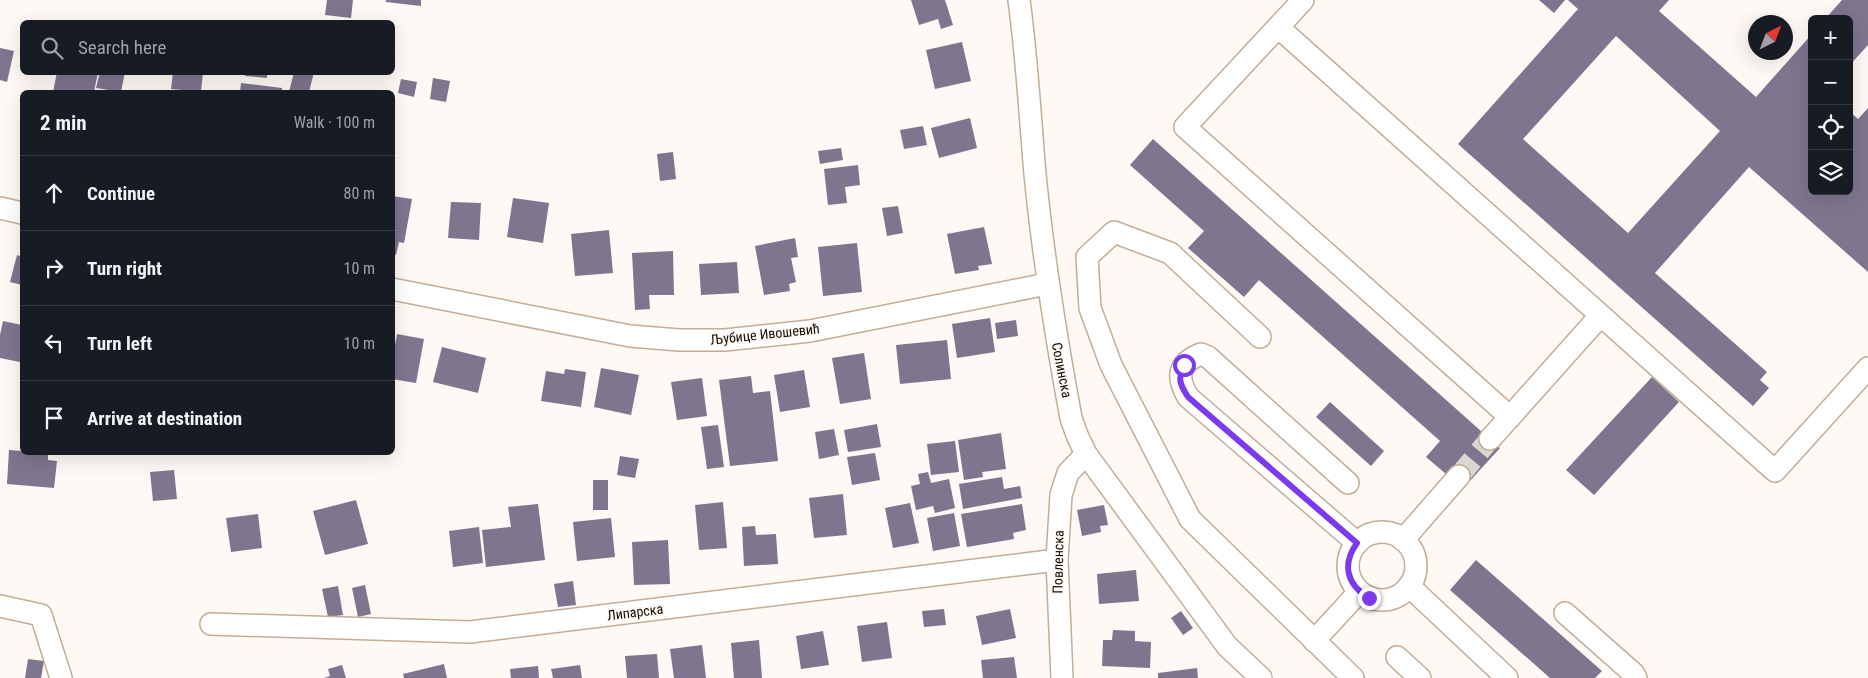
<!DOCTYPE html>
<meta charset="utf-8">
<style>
:root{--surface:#171b24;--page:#20242c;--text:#f1f3f6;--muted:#9ea1a6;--line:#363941}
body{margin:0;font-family:"Roboto Condensed",sans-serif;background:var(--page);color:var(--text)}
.controls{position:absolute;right:15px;top:15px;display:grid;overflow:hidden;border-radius:8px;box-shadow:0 5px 20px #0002}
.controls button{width:45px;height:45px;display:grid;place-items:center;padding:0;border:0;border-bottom:1px solid var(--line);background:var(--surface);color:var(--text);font:25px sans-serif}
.compass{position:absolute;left:1748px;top:15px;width:45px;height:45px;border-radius:50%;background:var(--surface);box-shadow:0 5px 20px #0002;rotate:42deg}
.stop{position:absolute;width:15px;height:15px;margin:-11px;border:4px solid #7c3aed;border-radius:50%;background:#fff}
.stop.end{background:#7c3aed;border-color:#fff;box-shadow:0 1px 5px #0008}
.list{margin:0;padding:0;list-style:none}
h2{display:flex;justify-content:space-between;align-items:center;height:65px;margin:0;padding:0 20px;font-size:21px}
h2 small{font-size:16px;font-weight:400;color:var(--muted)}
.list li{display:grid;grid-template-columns:32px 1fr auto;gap:15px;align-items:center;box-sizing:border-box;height:75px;padding:0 20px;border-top:1px solid var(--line)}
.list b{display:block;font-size:19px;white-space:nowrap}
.list em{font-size:16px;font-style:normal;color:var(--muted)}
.icon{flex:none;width:28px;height:28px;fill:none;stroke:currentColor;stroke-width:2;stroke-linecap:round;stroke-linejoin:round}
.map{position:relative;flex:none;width:1868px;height:678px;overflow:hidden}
.search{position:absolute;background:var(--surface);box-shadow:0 5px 20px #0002;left:20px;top:20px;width:375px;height:55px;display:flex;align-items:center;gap:12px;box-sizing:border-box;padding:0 18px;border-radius:8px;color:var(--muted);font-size:19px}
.panel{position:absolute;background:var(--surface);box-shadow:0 5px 20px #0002;left:20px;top:90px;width:375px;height:365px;border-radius:8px}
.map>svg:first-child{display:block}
.building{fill:#7e758f;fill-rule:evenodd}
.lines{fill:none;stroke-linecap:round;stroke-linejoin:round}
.minor-tunnel{stroke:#dbd6d0;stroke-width:21;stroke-dasharray:21 11;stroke-linecap:butt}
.minor-casing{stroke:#c4ad96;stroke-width:24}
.minor{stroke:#fff;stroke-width:21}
.route{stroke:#7c3aed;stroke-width:6}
.labels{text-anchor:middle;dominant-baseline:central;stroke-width:4;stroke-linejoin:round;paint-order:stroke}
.street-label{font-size:14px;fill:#140d05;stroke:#fef9f4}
</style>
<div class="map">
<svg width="1868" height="678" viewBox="0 0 1868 678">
<rect width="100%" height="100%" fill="#fef9f4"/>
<g class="building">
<polygon points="327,0 353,0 351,18 325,15"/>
<polygon points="386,0 421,0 421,6 386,2"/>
<polygon points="911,0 945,0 953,25 941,29 938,19 919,25"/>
<polygon points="1539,0 1565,0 1554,13"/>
<path d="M 1568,0 L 1669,0 L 1659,11 L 1756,97 L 1812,34 L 1812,191 L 1849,191 L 1849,111 L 1858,119 L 1868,108 L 1868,272 L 1749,167 L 1655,273 L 1767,372 L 1760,380 L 1769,388 L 1753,406 L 1458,144 L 1578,9 ZM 1616,36 L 1720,131 L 1628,233 L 1523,139 Z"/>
<polygon points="1842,0 1868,0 1868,45 1849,66 1849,19 1825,19"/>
<polygon points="962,42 971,81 935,89 926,50"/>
<polygon points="0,48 14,51 7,82 0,80"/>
<polygon points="57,72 98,72 94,92 53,92"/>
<polygon points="100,72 125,72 121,92 96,88"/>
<polygon points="173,72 203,72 201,92 171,89"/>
<polygon points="245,72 267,72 267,78 245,76"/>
<polygon points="294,72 314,72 309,92 289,92"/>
<polygon points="433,78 450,81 446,102 430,99"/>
<polygon points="401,79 417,82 414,97 398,93"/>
<polygon points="241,83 282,88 282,92 240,92"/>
<polygon points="970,118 977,148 939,158 931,128"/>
<polygon points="923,126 927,145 904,149 900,130"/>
<polygon points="1153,139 1500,448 1467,484 1451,469 1446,474 1426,457 1440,441 1259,280 1244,297 1188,248 1204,231 1130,165"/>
<polygon points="841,148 843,160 820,164 818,151"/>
<polygon points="673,152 676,179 660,181 657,154"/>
<polygon points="858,165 860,185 845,187 847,203 828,205 824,169"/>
<polygon points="392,196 412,199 404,243 399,242 396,255 392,254"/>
<polygon points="513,198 549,203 543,243 507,237"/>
<polygon points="451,202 481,203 479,240 448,238"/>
<polygon points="898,206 903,233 887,236 882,208"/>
<polygon points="984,227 992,264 978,266 979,270 955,274 947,234"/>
<polygon points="609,230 613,273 575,276 571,234"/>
<polygon points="795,238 798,257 791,258 796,282 789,284 790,291 764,295 755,246"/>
<polygon points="857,243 862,292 823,296 818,247"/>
<polygon points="673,251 674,295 649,295 650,309 635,310 632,253"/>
<polygon points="17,255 22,257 22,285 10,282"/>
<polygon points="737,262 739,293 701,295 699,264"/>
<polygon points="990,318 995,352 957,358 952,324"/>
<polygon points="1016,320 1018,336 997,339 995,323"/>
<polygon points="3,321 22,325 22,349 20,362 0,358 0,335"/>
<polygon points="397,334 424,339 416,383 392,379 392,345 395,345"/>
<polygon points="947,340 951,379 900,384 896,345"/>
<polygon points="442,347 486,358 478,393 433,382"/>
<polygon points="864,353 871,399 840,404 832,358"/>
<polygon points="601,368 639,375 631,415 594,407"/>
<polygon points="565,369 586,372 581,407 541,401 546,371 564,374"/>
<polygon points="804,370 810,407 780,412 774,375"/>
<polygon points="751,376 753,393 770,391 778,461 730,466 719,380"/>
<polygon points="1652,377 1679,402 1594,495 1566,470"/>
<polygon points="702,378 707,416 677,420 671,382"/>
<polygon points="1330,402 1384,451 1371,466 1316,417"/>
<polygon points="877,424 881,447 848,452 844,430"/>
<polygon points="718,425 724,467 707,469 701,427"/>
<polygon points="834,429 839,455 819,459 815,432"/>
<polygon points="1001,433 1006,469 982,472 983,477 964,480 958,440"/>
<polygon points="955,441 959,472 931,475 927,444"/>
<polygon points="9,450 48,453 48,460 57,461 54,488 7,484"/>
<polygon points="875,453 880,480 852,485 847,457"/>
<polygon points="620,456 639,459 635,478 617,475"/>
<polygon points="174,470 177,499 153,501 150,472"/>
<polygon points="928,472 931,483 949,479 955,508 935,513 933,506 916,510 911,486 920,484 918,474"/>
<polygon points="1002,477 1004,489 1020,486 1022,498 963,509 959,484"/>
<rect x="593" y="480" width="15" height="30"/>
<polygon points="843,494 847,535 814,538 809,498"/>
<polygon points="356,500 368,544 325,555 313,511"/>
<polygon points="723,502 727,548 699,550 695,505"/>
<polygon points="910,503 919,543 893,548 885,508"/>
<polygon points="538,504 545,560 486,567 482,530 511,527 508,507"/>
<polygon points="1022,504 1026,530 1013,533 1014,539 967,547 961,514"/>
<polygon points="1104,505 1108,525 1100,526 1101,532 1082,536 1077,510"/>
<polygon points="954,513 960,546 933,551 927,518"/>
<polygon points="258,514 262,548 231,552 226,518"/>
<polygon points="611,518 615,557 577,561 573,522"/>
<polygon points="755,526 756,535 776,534 778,564 744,566 742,527"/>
<polygon points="479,527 483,563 453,567 449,531"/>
<polygon points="668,540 670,584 634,585 632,542"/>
<polygon points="1476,560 1602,671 1595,678 1550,678 1450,590"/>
<polygon points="1136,570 1139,601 1099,604 1097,574"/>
<polygon points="573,581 576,605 558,607 554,584"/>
<polygon points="365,585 371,614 358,617 352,588"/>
<polygon points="338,586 343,615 328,617 322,589"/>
<polygon points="944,609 946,625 924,627 922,611"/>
<polygon points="1010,609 1016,638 982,645 976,616"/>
<polygon points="1181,611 1193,628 1183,635 1171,618"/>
<polygon points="887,622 892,658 862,662 857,626"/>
<polygon points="1113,630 1135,631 1135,641 1151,642 1150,668 1102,666 1103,640 1112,640"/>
<polygon points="823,631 829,665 801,669 796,636"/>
<polygon points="759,640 762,678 734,678 731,643"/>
<polygon points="702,645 706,678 674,678 670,649"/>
<polygon points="657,654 659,678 627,678 625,656"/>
<polygon points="1014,657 1017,678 983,678 981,660"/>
<polygon points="28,659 44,661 41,678 25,678"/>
<polygon points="444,664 447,678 404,678 403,674"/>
<polygon points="342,665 346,678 324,678 330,676 328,669"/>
<polygon points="580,665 582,678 553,678 551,669"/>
<polygon points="538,666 539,678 511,678 510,669"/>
<polygon points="1197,668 1198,678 1158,678 1158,673"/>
</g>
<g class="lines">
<polyline class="minor-tunnel" points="1459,476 1490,439"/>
<g class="minor-casing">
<g id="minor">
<path d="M 1019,0 C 1027,58 1030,116 1035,174 C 1043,256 1056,337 1071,418 L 1077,435 L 1086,454 L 1227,646 L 1261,678"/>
<polyline points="1303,0 1278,27 1775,471 1868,368"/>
<polyline points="1278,27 1185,127 1510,417 1600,316"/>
<polyline points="0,208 22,213"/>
<polyline points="392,289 630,336 679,340 725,340 810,331 1047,284"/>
<polyline points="1260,337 1170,253 1114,232 1087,257 1090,308 1111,365 1190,519 1353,678"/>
<polyline points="1490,439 1510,417"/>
<path d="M 1348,483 L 1208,357 L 1201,354 C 1178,363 1176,377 1188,397 L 1357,543"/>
<circle cx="1382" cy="566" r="34"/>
<polyline points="1403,540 1459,476"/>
<polyline points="1409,586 1507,678"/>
<polyline points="0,606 41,615 61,678"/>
<polyline points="1565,613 1633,673 1636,678"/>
<polyline points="211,624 470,632 1057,560"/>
<polyline points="1314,641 1359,592"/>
<polyline points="1397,657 1420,678"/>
<polyline points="1062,678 1057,560 1061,495 1068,473 1086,454"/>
</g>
</g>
<use href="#minor" class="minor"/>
</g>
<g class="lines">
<path class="route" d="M 1184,365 C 1178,379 1179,383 1188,397 L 1357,543 C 1342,564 1346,584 1369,598"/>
</g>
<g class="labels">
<g class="street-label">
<text transform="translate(765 334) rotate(-6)">Љубице Ивошевић</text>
<text transform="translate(1062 370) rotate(79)">Солинска</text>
<text transform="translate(1058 562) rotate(-89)">Повленска</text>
<text transform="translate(635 612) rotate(-7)">Липарска</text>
</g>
</g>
</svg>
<div class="controls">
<button>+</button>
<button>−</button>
<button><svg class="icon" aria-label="locate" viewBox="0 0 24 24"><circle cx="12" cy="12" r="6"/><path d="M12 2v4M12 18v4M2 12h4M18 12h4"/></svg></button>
<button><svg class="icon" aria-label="layers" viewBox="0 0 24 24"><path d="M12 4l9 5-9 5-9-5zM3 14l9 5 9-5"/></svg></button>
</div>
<svg class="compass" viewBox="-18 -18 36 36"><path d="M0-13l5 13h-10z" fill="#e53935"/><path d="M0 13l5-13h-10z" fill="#9ea1a6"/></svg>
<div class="stop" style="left:1184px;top:365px"></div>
<div class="stop end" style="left:1369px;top:598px"></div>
<div class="search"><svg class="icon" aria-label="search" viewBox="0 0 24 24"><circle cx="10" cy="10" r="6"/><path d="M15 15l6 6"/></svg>Search here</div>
<section class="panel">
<h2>2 min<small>Walk · 100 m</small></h2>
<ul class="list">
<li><svg class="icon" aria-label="ahead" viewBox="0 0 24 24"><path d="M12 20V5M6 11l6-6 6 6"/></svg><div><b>Continue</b></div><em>80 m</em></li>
<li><svg class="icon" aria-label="right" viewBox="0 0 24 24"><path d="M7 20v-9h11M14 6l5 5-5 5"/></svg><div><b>Turn right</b></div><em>10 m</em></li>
<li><svg class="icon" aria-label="left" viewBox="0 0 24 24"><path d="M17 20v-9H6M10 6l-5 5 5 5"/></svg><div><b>Turn left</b></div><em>10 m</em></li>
<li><svg class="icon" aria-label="arrive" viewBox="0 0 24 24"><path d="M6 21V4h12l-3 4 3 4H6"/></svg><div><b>Arrive at destination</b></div></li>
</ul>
</section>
</div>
